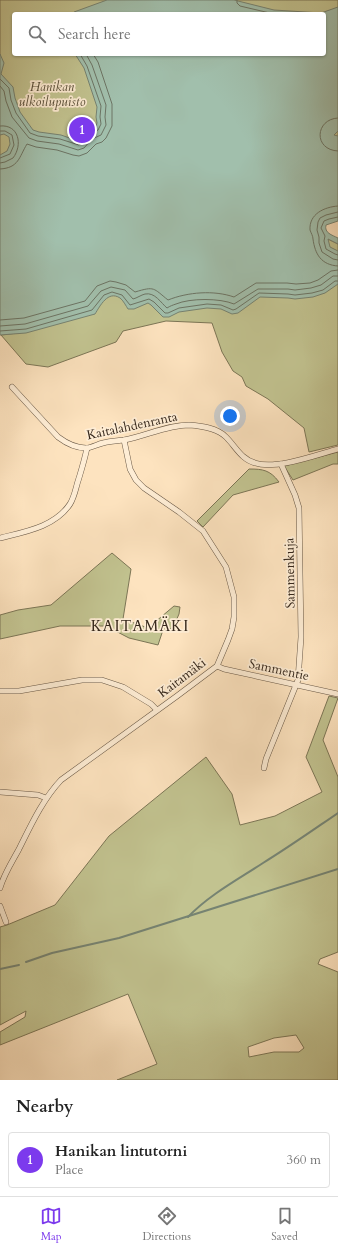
<!DOCTYPE html>
<meta charset="utf-8">
<style>
:root{--surface:#fff;--page:#f6f6f6;--text:#222;--muted:#767676;--line:#e0e0e0;--accent:#7c3aed}
body{margin:0;font-family:Cardo,serif;background:var(--page);color:var(--text)}
.you{position:absolute;left:230px;top:416px;width:14px;height:14px;margin:-10px;border:3px solid #fff;border-radius:50%;background:#1a73e8;box-shadow:0 0 0 6px #1a73e833}
.badge{display:grid;place-items:center;width:26px;height:26px;border-radius:50%;background:var(--accent);color:#fff;font-size:13px;font-weight:700}
.pin{position:absolute;translate:-50% -50%;border:2px solid #fff;box-shadow:0 1px 4px #0006}
.list{margin:0;padding:0;list-style:none}
h2{display:flex;justify-content:space-between;align-items:center;height:52px;margin:0;padding:0 16px;font-size:17px}
h2 small{font-size:13px;font-weight:400;color:var(--muted)}
.list li{display:grid;grid-template-columns:26px 1fr auto;gap:12px;align-items:center;box-sizing:border-box;height:56px;margin:0 8px 8px;padding:0 8px;border:1px solid var(--line);border-radius:4px}
.list b{display:block;font-size:15px;white-space:nowrap}
.list p{margin:0;font-size:13px;white-space:nowrap;color:var(--muted)}
.list em{font-size:13px;font-style:normal;color:var(--muted)}
.icon{flex:none;width:22px;height:22px;fill:none;stroke:currentColor;stroke-width:2;stroke-linecap:round;stroke-linejoin:round}
.map{position:relative;flex:none;width:338px;height:1080px;overflow:hidden}
.search{position:absolute;background:var(--surface);box-shadow:0 1px 3px #0004;left:12px;right:12px;top:12px;height:44px;display:flex;align-items:center;gap:10px;box-sizing:border-box;padding:0 14px;border-radius:4px;color:var(--muted);font-size:15px}
.sheet{height:116px;background:var(--surface)}
nav{display:flex;justify-content:space-around;align-items:center;box-sizing:border-box;height:56px;border-top:1px solid var(--line);background:var(--surface);font-size:11px;color:var(--muted)}
nav a{display:grid;justify-items:center;gap:2px}
nav .on{color:var(--accent)}
.map>svg:first-child{display:block}
.green{fill:#c2c390;stroke:#7c7656;fill-rule:evenodd}
.water{fill:#a1bfac;stroke:#768372}
.lines{fill:none;stroke-linecap:round;stroke-linejoin:round}
.shore{stroke:#6c7464;stroke-width:1}
.stream{stroke:#768372;stroke-width:2}
.minor-casing{stroke:#685745;stroke-width:6}
.minor{stroke:#feedd5;stroke-width:5}
.labels{text-anchor:middle;dominant-baseline:central;stroke-width:3.5;stroke-linejoin:round;paint-order:stroke}
.park-label{font-size:13px;font-style:italic;fill:#594f39;stroke:#feedd5}
.street-label{font-size:13px;fill:#36281c;stroke:#feedd5}
.quarter-label{font-size:15px;letter-spacing:1px;fill:#36281c;stroke:#feedd5}
</style>
<div class="map">
<svg width="338" height="1080" viewBox="0 0 338 1080">
<rect width="100%" height="100%" fill="#fde3bf"/>
<filter id="stains"><feTurbulence type="fractalNoise" baseFrequency=".005" numOctaves="4"/><feColorMatrix values="0 0 0 0 .2 0 0 0 0 .09 0 0 0 0 .02 0 0 0 .5 -.17"/></filter>
<radialGradient id="worn" r=".72"><stop offset=".6" stop-color="#630" stop-opacity="0"/><stop offset="1" stop-color="#630" stop-opacity=".3"/></radialGradient>
<g class="green">
<path d="M 0,0 L 338,0 L 338,214 L 0,215 ZM 14,14 L 324,14 L 324,54 L 14,54 Z"/>
<polygon points="296,223 338,244 338,445 309,452 304,428 268,399 246,386 242,377 233,371 222,352 212,323 166,321 123,331 116,342 48,367 26,364 1,335 26,332 41,259"/>
<polygon points="338,452 338,464 333,464 293,480 284,466"/>
<path d="M 249,469 C 263,469 270,470 279,482 L 233,495 L 203,527 L 197,521 Z"/>
<polygon points="112,553 131,569 123,619 148,628 174,606 180,607 179,614 173,628 163,630 158,645 129,638 106,626 60,626 0,639 0,615 18,610 51,605"/>
<path d="M 329,696 L 338,698 L 323,740 L 338,777 L 338,952 L 320,959 L 318,964 L 338,972 L 338,1080 L 117,1080 L 157,1064 L 128,994 L 0,1045 L 0,1032 L 25,1017 L 26,1011 L 0,1025 L 0,927 L 7,925 L 55,905 L 109,836 L 206,757 L 232,794 L 240,825 L 275,816 L 322,792 L 306,757 ZM 296,1035 L 304,1048 L 299,1052 L 274,1052 L 249,1057 L 248,1047 L 274,1038 Z"/>
</g>
<path class="water" d="M 107,0 L 234,0 L 274,10 L 321,13 L 338,7 L 338,131 L 334,135 L 338,136 L 338,221 L 326,225 C 324,233 332,235 338,238 L 338,244 L 328,239 L 330,247 L 338,251 L 338,284 L 325,293 L 313,297 L 295,299 L 288,298 L 260,297 L 238,313 L 232,314 L 221,309 L 207,308 L 179,312 L 169,317 L 163,317 L 151,305 L 148,303 L 134,309 L 128,309 C 126,306 123,300 120,298 C 108,290 100,306 95,314 L 26,333 L 0,335 L 0,155 L 7,151 L 10,144 L 9,137 L 4,134 L 0,135 L 0,54 L 4,63 L 1,74 L 13,87 L 15,98 L 20,112 L 33,130 L 39,132 L 61,135 L 78,141 L 87,131 L 95,128 L 97,123 L 96,117 L 97,107 L 84,68 L 75,54 L 324,54 L 324,14 L 73,14 L 74,12 Z"/>
<g class="lines">
<g class="shore">
<polyline points="237,0 237,3 240,6 274,14"/>
<polyline points="0,79 9,88 11,100 16,113 30,133 38,136 60,139 79,145 90,135 98,130 101,124 100,117 101,106 87,66 80,54"/>
<polyline points="0,86 4,91 6,101 12,117 29,138 37,141 59,144 78,150 84,148 92,139 101,135 106,125 105,117 106,105 92,65 86,54"/>
<path d="M 338,118 C 315,119 313,150 338,151"/>
<path d="M 0,126 C 19,124 23,145 13,158 L 5,162 L 0,163"/>
<polyline points="0,131 5,131 12,135 14,145 10,154 0,158"/>
<path d="M 0,169 C 19,168 19,157 27,144 L 36,147 L 57,150 L 73,155 L 79,156 L 87,153 L 96,144 L 102,142 L 106,138 L 112,126 L 112,104 L 98,62 L 93,54"/>
<path d="M 338,206 C 324,207 309,214 310,230 C 311,233 313,236 313,239 C 315,254 321,265 338,266"/>
<polyline points="338,212 326,215 320,218 318,222 317,230 319,237 319,243 322,252 333,259 338,260"/>
<polyline points="338,217 329,219 324,221 321,228 325,236 324,241 326,249 335,254 338,255"/>
<path d="M 0,320 L 24,318 L 85,301 L 97,286 L 110,281 L 116,282 L 126,285 L 135,292 C 155,286 153,288 168,300 C 188,292 214,290 234,297 L 256,283 L 287,283 L 296,284 L 310,283 L 318,280 L 331,271 L 338,270"/>
<path d="M 0,326 L 25,324 L 88,306 L 101,291 L 111,287 L 125,290 L 133,299 C 137,298 141,295 145,294 C 155,292 161,303 167,308 C 170,306 173,305 176,304 C 190,298 220,298 234,304 L 258,289 L 288,289 L 295,290 L 311,288 L 321,285 L 333,276 L 338,276"/>
<polyline points="0,331 26,329 92,310 104,295 112,292 122,295 130,305 149,299 154,302 165,313 168,313 179,308 207,304 221,305 233,310 236,309 259,293 288,294 295,295 312,293 323,290 335,281 338,281"/>
</g>
<g class="stream">
<path d="M 188,917 C 209,895 237,880 263,863 C 289,847 313,830 338,813"/>
<polyline points="26,962 52,953 119,938 338,869"/>
<polyline points="0,969 19,965"/>
</g>
<g class="minor-casing">
<g id="minor">
<path d="M 12,387 L 58,437 C 66,443 75,448 86,448 C 91,448 98,444 103,443 C 110,441 117,441 124,440 C 146,436 167,425 189,425 C 202,426 217,428 226,437 C 236,447 241,459 255,463 C 276,470 316,455 338,449"/>
<path d="M 0,538 C 24,532 55,527 70,504 C 75,496 76,486 79,478 C 82,468 85,458 87,448"/>
<polyline points="217,666 224,669 338,694"/>
<polyline points="0,691 19,691 82,680 102,680 123,687 151,704 157,710"/>
<polyline points="264,768 266,759 298,680 301,637 299,508 295,495 281,464"/>
<polyline points="0,792 38,795 46,798"/>
<path d="M 0,888 C 4,874 12,862 19,849 C 31,825 43,799 61,780 L 177,696 L 217,666 L 228,640 L 232,629 L 234,617 L 234,597 L 226,567 L 203,531 L 179,512 L 144,488 L 136,480 L 130,469 L 124,440"/>
<polyline points="0,906 6,922"/>
</g>
</g>
<use href="#minor" class="minor"/>
</g>
<g class="labels">
<g class="park-label">
<text x="52" y="87">Hanikan<tspan x="52" dy="15">ulkoilupuisto</tspan></text>
</g>
<g class="street-label">
<text transform="translate(132 426) rotate(-12)">Kaitalahdenranta</text>
<text transform="translate(290 573) rotate(-91)">Sammenkuja</text>
<text transform="translate(279 670) rotate(12)">Sammentie</text>
<text transform="translate(182 678) rotate(-37)">Kaitamäki</text>
</g>
<g class="quarter-label">
<text x="140" y="626">KAITAMÄKI</text>
</g>
</g>
<rect width="100%" height="100%" filter="url(#stains)"/>
<rect width="100%" height="100%" fill="url(#worn)"/>
</svg>
<div class="you"></div>
<div class="pin badge" style="left:82px;top:130px">1</div>
<div class="search"><svg class="icon" aria-label="search" viewBox="0 0 24 24"><circle cx="10" cy="10" r="6"/><path d="M15 15l6 6"/></svg>Search here</div>
</div>
<section class="sheet">
<h2>Nearby<small></small></h2>
<ul class="list">
<li><span class="badge">1</span><div><b>Hanikan lintutorni</b><p>Place</p></div><em>360 m</em></li>
</ul>
</section>
<nav>
<a class="on"><svg class="icon" aria-label="map" viewBox="0 0 24 24"><path d="M3 6l6-2 6 2 6-2v14l-6 2-6-2-6 2zM9 4v14M15 6v14"/></svg>Map</a>
<a><svg class="icon" aria-label="directions" viewBox="0 0 24 24"><path d="M12 3l9 9-9 9-9-9zM9 14v-3h6M13 9l2 2-2 2"/></svg>Directions</a>
<a><svg class="icon" aria-label="saved" viewBox="0 0 24 24"><path d="M7 4h10v16l-5-4-5 4z"/></svg>Saved</a>
</nav>
